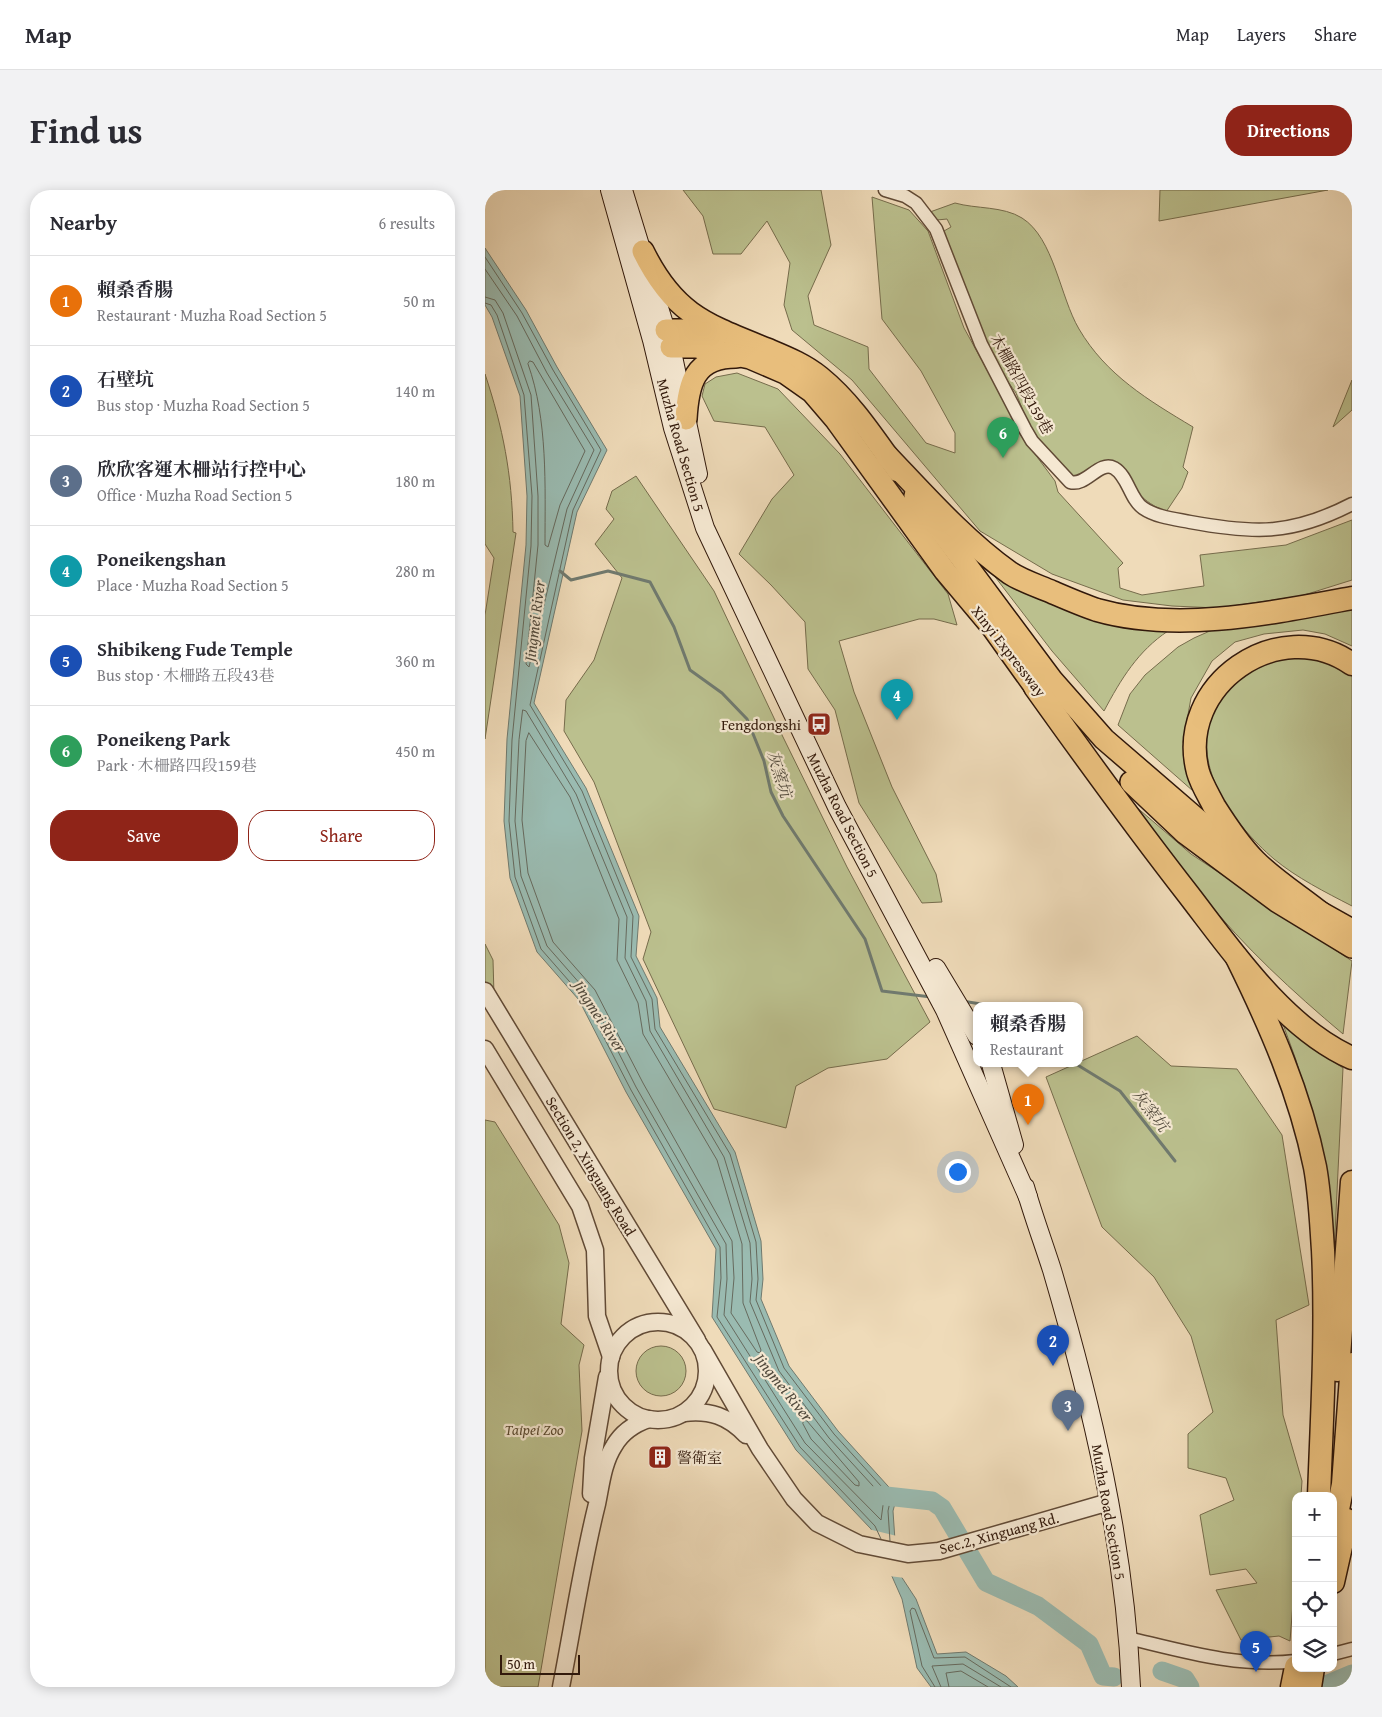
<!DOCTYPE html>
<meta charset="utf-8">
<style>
:root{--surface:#fff;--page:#f2f2f3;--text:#2b2b33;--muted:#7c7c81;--line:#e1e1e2;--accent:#8f2418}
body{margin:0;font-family:"Gentium Book Plus","Noto Serif TC",serif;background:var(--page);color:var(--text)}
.controls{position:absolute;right:15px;bottom:15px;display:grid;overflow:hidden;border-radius:10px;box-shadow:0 2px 12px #0003}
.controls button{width:45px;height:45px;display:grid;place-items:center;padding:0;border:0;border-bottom:1px solid var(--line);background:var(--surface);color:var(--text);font:25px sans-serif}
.scale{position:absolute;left:15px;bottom:12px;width:80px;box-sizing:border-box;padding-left:5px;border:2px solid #32190b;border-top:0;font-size:14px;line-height:18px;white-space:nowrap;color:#32190b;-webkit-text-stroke:4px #f5e8d2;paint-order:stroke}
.you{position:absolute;left:472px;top:981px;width:18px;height:18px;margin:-12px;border:4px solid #fff;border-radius:50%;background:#1a73e8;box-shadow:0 0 0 8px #1a73e833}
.badge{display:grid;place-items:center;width:32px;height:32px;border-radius:50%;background:var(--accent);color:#fff;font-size:16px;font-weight:700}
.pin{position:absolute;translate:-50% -41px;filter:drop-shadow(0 1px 2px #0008)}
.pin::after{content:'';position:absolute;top:26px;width:18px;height:15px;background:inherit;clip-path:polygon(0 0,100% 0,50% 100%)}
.popup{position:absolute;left:488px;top:812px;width:110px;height:65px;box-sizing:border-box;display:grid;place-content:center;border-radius:10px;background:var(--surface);filter:drop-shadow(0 1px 4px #0005);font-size:16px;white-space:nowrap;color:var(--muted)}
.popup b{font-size:19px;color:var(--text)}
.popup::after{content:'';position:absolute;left:50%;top:100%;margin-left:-10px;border:10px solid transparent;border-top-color:var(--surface)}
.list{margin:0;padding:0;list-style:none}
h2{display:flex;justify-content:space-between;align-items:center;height:65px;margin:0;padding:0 20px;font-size:21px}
h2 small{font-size:16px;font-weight:400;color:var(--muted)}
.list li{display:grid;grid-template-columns:32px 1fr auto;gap:15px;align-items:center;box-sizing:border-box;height:90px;padding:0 20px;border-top:1px solid var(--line)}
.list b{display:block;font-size:19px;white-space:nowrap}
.list p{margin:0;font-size:16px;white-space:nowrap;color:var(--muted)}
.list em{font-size:16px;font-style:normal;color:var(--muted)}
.actions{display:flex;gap:10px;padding:15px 20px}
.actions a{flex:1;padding:11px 0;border:1px solid var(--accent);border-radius:20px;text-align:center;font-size:18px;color:var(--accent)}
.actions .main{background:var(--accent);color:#fff}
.icon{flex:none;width:28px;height:28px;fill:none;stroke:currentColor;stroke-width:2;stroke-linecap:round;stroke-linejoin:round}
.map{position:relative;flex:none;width:867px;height:1497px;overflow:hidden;border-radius:20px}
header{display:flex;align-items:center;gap:30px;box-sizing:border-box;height:70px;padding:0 25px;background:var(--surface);border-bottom:1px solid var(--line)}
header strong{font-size:24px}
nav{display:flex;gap:28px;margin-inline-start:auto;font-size:18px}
.intro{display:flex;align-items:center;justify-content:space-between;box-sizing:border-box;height:120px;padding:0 30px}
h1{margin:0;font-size:35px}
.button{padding:12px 22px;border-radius:20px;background:var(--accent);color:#fff;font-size:18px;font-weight:700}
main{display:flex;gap:30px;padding:0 30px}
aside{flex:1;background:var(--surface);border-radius:20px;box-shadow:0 2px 12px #0003}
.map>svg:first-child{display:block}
.green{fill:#bbc08e;stroke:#766c4c}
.water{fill:#9abbb1;stroke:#707a6f}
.pier{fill:#efdbb9}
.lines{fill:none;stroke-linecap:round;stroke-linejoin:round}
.shore{stroke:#666a5e;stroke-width:1}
.stream{stroke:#707a6f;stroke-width:3}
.river{stroke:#9abbb1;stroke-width:19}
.minor-casing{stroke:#614a36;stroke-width:15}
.tertiary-casing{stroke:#614a36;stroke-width:19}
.secondary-casing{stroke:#32190b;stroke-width:20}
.trunk-casing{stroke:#32190b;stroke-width:24}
.motorway-casing{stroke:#32190b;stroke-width:25}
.minor{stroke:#f5e8d2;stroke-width:12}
.tertiary{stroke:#f5e8d2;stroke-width:16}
.secondary{stroke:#f5e8d2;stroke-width:18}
.trunk{stroke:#e8be7c;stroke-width:21}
.motorway{stroke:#e8be7c;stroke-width:22}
.labels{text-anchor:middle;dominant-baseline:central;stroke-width:4.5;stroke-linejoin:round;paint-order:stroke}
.street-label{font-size:15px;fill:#32190b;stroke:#f5e8d2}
.poi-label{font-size:15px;fill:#32190b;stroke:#f5e8d2;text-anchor:end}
.park-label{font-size:15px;font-style:italic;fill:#5b4b32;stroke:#f5e8d2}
.water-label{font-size:16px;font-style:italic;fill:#514a3d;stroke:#f5e8d2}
</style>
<header>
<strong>Map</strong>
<nav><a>Map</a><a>Layers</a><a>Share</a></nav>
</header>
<div class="intro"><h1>Find us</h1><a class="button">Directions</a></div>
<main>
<aside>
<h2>Nearby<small>6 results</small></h2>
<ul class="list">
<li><span class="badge" style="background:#e8710a">1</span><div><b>賴桑香腸</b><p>Restaurant · Muzha Road Section 5</p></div><em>50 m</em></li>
<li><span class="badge" style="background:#1a4fb4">2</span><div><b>石壁坑</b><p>Bus stop · Muzha Road Section 5</p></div><em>140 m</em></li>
<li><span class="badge" style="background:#5c6f8a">3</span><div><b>欣欣客運木柵站行控中心</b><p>Office · Muzha Road Section 5</p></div><em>180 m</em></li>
<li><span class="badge" style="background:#0f9aa8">4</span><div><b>Poneikengshan</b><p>Place · Muzha Road Section 5</p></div><em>280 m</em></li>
<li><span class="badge" style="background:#1a4fb4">5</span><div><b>Shibikeng Fude Temple</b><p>Bus stop · 木柵路五段43巷</p></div><em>360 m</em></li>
<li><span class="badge" style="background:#2e9e5b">6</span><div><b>Poneikeng Park</b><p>Park · 木柵路四段159巷</p></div><em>450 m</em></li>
</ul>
<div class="actions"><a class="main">Save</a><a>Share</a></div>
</aside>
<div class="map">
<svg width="867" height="1497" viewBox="0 0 867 1497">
<rect width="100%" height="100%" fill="#efdbb9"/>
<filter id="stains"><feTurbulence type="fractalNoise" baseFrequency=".004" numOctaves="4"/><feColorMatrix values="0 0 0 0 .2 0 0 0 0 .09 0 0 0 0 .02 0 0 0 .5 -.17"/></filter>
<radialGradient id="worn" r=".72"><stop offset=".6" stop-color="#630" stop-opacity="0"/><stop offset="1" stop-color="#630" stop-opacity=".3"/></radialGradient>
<g class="green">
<polygon points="198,0 336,0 346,55 323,106 329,135 383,157 384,179 441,253 470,263 470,243 436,181 397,129 387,7 424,20 443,41 479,138 516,205 535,244 570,291 573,302 638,373 633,378 635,398 657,405 719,396 715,365 801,355 867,330 867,390 816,406 733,418 687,416 638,410 567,384 495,341 367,190 307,140 299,115 305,73 282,31 256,64 228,64 218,26"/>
<polygon points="675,0 843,0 674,31"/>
<path d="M 470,13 C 491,19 518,16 537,28 C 569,48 575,107 594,139 C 621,185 663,210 708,237 L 698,277 L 703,282 L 697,298 L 681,322 C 656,310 650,302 637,278 L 593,288 L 586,287 L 546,241 L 531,203 L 516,182 L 500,150 L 459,44 L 459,41 L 466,37 L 462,29 L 452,30 L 445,22 Z"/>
<polygon points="252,183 293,199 355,264 463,404 472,435 449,429 434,429 354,451 369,502 407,597 451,684 457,712 437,713 374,613 350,520 323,479 320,432 286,395 254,364 287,309 309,285 280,237 229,231 217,206 220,194 231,187"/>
<path d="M 0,184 C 18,238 27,284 28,342 L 31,343 L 0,549 L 0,425 L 9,368 L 0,354 Z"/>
<polygon points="867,190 867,220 848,237"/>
<polygon points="151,286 229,401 297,545 362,677 445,832 402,869 343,878 311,896 301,938 229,919 158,769 166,742 109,592 79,541 81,510 109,470 137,388 110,354 129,329 121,319 127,301"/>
<path d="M 501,375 L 683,441 C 653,461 636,489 619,521 L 567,461 Z"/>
<polygon points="867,416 867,456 840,444 818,440 779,444 750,452 727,471 706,508 698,552 716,608 633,535 645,504 660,485 693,457 709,448 734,437"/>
<path d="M 810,463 L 855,476 L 867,485 L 867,716 C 840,702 812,688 789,669 C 749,635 701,572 731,518 C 735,510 742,491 750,486 C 765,476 792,470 810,463 Z"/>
<path d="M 649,615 L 706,664 L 867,771 L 858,844 C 808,802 759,757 718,706 C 694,677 672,646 649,615 Z"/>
<polygon points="0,754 8,770 9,805 0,791"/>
<polygon points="795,826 837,864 858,878 847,1105 826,924 811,870"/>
<polygon points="652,846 686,876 752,879 797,945 824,1115 791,1130 798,1225 817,1291 816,1306 811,1306 811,1375 805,1451 794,1446 756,1450 731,1400 772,1393 761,1379 725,1385 715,1325 749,1310 741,1288 703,1278 703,1244 728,1222 706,1146 669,1087 617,1037 561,887"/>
<polygon points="0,930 10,932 74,1035 84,1073 76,1134 99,1155 94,1175 97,1241 53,1497 0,1497"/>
<circle cx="176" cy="1181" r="25"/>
</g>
<polygon class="water" points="0,58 41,120 72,177 122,260 92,322 49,513 101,598 154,726 151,766 172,808 175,837 250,962 276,1051 278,1089 276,1109 304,1176 353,1241 412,1306 408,1321 412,1380 431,1409 452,1464 481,1462 521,1486 533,1497 446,1497 432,1478 417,1409 386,1339 311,1260 227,1127 231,1059 141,902 94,810 52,762 25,688 19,631 22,549 41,355 42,306 35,206 7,127 0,115"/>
<polygon class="pier" points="383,1339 412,1346 414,1379 420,1388 404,1386"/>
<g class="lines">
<g class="shore">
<polyline points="0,67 37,123 68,180 116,260 88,320 45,515 97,601 148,726 146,767 167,809 170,839 245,964 271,1052 273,1089 271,1110 299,1178 349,1244 406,1307 403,1321 405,1351"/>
<polyline points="0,79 32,126 62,183 109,260 82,319 44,477 41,474 53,355 53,306 46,205 18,123 10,110 0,107"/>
<polyline points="0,113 6,115 12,125 39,205 47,306 46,356 27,550 24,631 30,687 56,759 98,807 146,900 235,1057 236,1088 232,1127 315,1257 390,1336 396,1349"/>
<path d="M 45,171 L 48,172 L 100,261 L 75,315 L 63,357 L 60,355 C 60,296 63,230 43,174 Z"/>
<polygon points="38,520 41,521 91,604 142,727 140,768 161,811 165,841 239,967 265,1053 267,1089 265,1112 294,1181 344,1248 399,1308 396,1330 320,1253 239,1125 242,1089 241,1054 151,897 104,804 62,756 36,686 30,631 34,550"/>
<polygon points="44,543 85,607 134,729 132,770 153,813 158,844 232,970 257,1054 258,1113 276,1160 275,1163 272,1162 246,1123 249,1088 247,1051 158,893 110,800 68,752 43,683 37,630 41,551"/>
<polygon points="319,1230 322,1231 374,1292 374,1296 370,1295 326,1249 318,1234"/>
<polyline points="450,1497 437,1476 425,1421 427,1418 430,1419 449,1468 480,1467 526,1497"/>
<polyline points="456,1497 447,1476 478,1474 516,1497"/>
<polyline points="464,1497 461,1483 476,1481 503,1497"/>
</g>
<g class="stream">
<polyline points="75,381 86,390 123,381 165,392 189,437 205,480 237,503 262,529 279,571 286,602 298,626 380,749 397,801 446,807"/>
<polyline points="477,811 496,814"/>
<polyline points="591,874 635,901 690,971"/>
</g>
<g class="river">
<polyline points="392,1305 447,1311 457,1318 501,1392 553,1416 604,1454 618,1486 629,1487"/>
<polyline points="677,1481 700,1489 705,1497"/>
<polyline points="836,1497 867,1484"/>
</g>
<g class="minor-casing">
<g id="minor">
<path d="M 400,0 L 420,6 L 431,13 L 451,39 L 496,154 L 540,239 L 547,251 L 585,292 C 601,297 614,270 629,278 C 643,286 645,309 658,318 C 671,327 690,329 705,332 C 770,344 807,345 867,314"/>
<path d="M 643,1448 C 698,1461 754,1478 811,1471"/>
<polyline points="848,1464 867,1459"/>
</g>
</g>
<g class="tertiary-casing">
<g id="tertiary">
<polyline points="0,801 212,1150"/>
<polyline points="0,859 95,1016 110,1060 112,1126 126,1167"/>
<circle cx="173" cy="1181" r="49"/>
<polyline points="218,1160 275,1259 309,1309 332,1333 374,1354 423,1364 454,1361 624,1312"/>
<path d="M 199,1223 C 225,1220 243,1226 261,1245"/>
<polyline points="106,1304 108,1268 122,1187"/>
<path d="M 76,1497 C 88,1436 97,1374 112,1314 C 116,1295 118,1273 129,1256 C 137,1242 149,1234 164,1229"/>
</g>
</g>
<g class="secondary-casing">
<g id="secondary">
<polyline points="125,0 167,150 188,238 220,338 352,617 460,820 543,1007"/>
<polyline points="138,0 186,157 213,284"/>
<polyline points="451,778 492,846"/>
<polyline points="506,874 529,955"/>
<path d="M 540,997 C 548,1025 558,1052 567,1080 C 607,1216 640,1355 646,1497"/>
</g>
</g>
<g class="trunk-casing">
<g id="trunk">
<path d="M 158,61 C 189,124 220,134 282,159 C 301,167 319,174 335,187 C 367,213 389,248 413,281"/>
<polyline points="181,140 199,140 232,145"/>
<polyline points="186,157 211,157 265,168 300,183 327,202 351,230 460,381 507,437 550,497 562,509"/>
<path d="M 201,229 C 203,194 209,167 251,167"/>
<polyline points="430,306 567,490 619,549 764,674"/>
<polyline points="646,592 700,643 793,712 867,757"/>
<polyline points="824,716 867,740"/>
</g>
</g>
<g class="motorway-casing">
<g id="motorway">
<path d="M 402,266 C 441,307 479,350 525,383 C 537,391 553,396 567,402 C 581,408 597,415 612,420 C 692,443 787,423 867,408"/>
<path d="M 550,497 C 600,567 650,636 703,704 C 747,761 799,838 867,868"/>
<path d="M 838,725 C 816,707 790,691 770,671 C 754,655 741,635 729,616 C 724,606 716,593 713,582 C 690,495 794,423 867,474"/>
<path d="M 752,768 C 785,835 815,903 830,977 C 835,1004 836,1032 838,1060 C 842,1142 837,1224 834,1306"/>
<polyline points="853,1180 867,992"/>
<polyline points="848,1345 858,1294 867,1174"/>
<polyline points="848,1392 862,1330"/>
<polyline points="807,1497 811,1477"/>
<polyline points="825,1497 828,1478"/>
</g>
</g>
<use href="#minor" class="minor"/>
<use href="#tertiary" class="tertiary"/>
<use href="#secondary" class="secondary"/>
<use href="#trunk" class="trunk"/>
<use href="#motorway" class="motorway"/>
</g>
<defs>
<g id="bus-square" transform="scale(1.25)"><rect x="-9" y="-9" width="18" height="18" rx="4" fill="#8f2418" stroke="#f5e8d2"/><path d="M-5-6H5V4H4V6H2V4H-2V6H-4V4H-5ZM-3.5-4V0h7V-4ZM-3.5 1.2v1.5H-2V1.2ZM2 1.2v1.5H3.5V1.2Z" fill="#fff"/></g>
<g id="building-square" transform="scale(1.25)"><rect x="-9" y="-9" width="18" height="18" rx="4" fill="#8f2418" stroke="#f5e8d2"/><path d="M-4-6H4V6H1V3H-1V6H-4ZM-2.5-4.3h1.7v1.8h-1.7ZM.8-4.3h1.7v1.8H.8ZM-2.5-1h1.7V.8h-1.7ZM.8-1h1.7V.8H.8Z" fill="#fff"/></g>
</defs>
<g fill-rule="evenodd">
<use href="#bus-square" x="334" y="534"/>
<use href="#building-square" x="175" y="1267"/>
</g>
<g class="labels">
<g class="street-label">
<text transform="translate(537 194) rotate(61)">木柵路四段159巷</text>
<text transform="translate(196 255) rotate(74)">Muzha Road Section 5</text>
<text transform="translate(524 461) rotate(52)">Xinyi Expressway</text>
<text transform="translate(358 625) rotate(63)">Muzha Road Section 5</text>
<text transform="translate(106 976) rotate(59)">Section 2, Xinguang Road</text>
<text transform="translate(624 1322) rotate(80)">Muzha Road Section 5</text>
<text transform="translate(514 1343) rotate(-15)">Sec.2, Xinguang Rd.</text>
</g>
<g class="poi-label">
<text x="316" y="534">Fengdongshi</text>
<text x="192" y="1267" text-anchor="start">警衛室</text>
</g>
<g class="park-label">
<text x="49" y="1239">Taipei Zoo</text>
</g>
<g class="water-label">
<text transform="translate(49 431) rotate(-83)">Jingmei River</text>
<text transform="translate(295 584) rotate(72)">灰窯坑</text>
<text transform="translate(115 826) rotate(57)">Jingmei River</text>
<text transform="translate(666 920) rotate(52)">灰窯坑</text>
<text transform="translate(299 1197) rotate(51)">Jingmei River</text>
</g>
</g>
<rect width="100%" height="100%" filter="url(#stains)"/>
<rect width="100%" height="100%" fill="url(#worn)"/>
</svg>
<div class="controls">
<button>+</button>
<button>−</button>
<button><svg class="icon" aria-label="locate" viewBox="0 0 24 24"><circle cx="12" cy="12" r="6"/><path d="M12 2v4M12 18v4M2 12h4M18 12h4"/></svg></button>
<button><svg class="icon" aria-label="layers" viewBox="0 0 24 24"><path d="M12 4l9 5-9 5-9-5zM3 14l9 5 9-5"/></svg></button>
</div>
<div class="scale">50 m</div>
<div class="you"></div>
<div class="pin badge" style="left:543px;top:935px;background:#e8710a">1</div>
<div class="popup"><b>賴桑香腸</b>Restaurant</div>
<div class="pin badge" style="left:568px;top:1176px;background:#1a4fb4">2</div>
<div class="pin badge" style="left:583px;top:1241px;background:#5c6f8a">3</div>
<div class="pin badge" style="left:412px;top:530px;background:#0f9aa8">4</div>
<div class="pin badge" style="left:771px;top:1482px;background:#1a4fb4">5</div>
<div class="pin badge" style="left:518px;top:268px;background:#2e9e5b">6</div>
</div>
</main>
